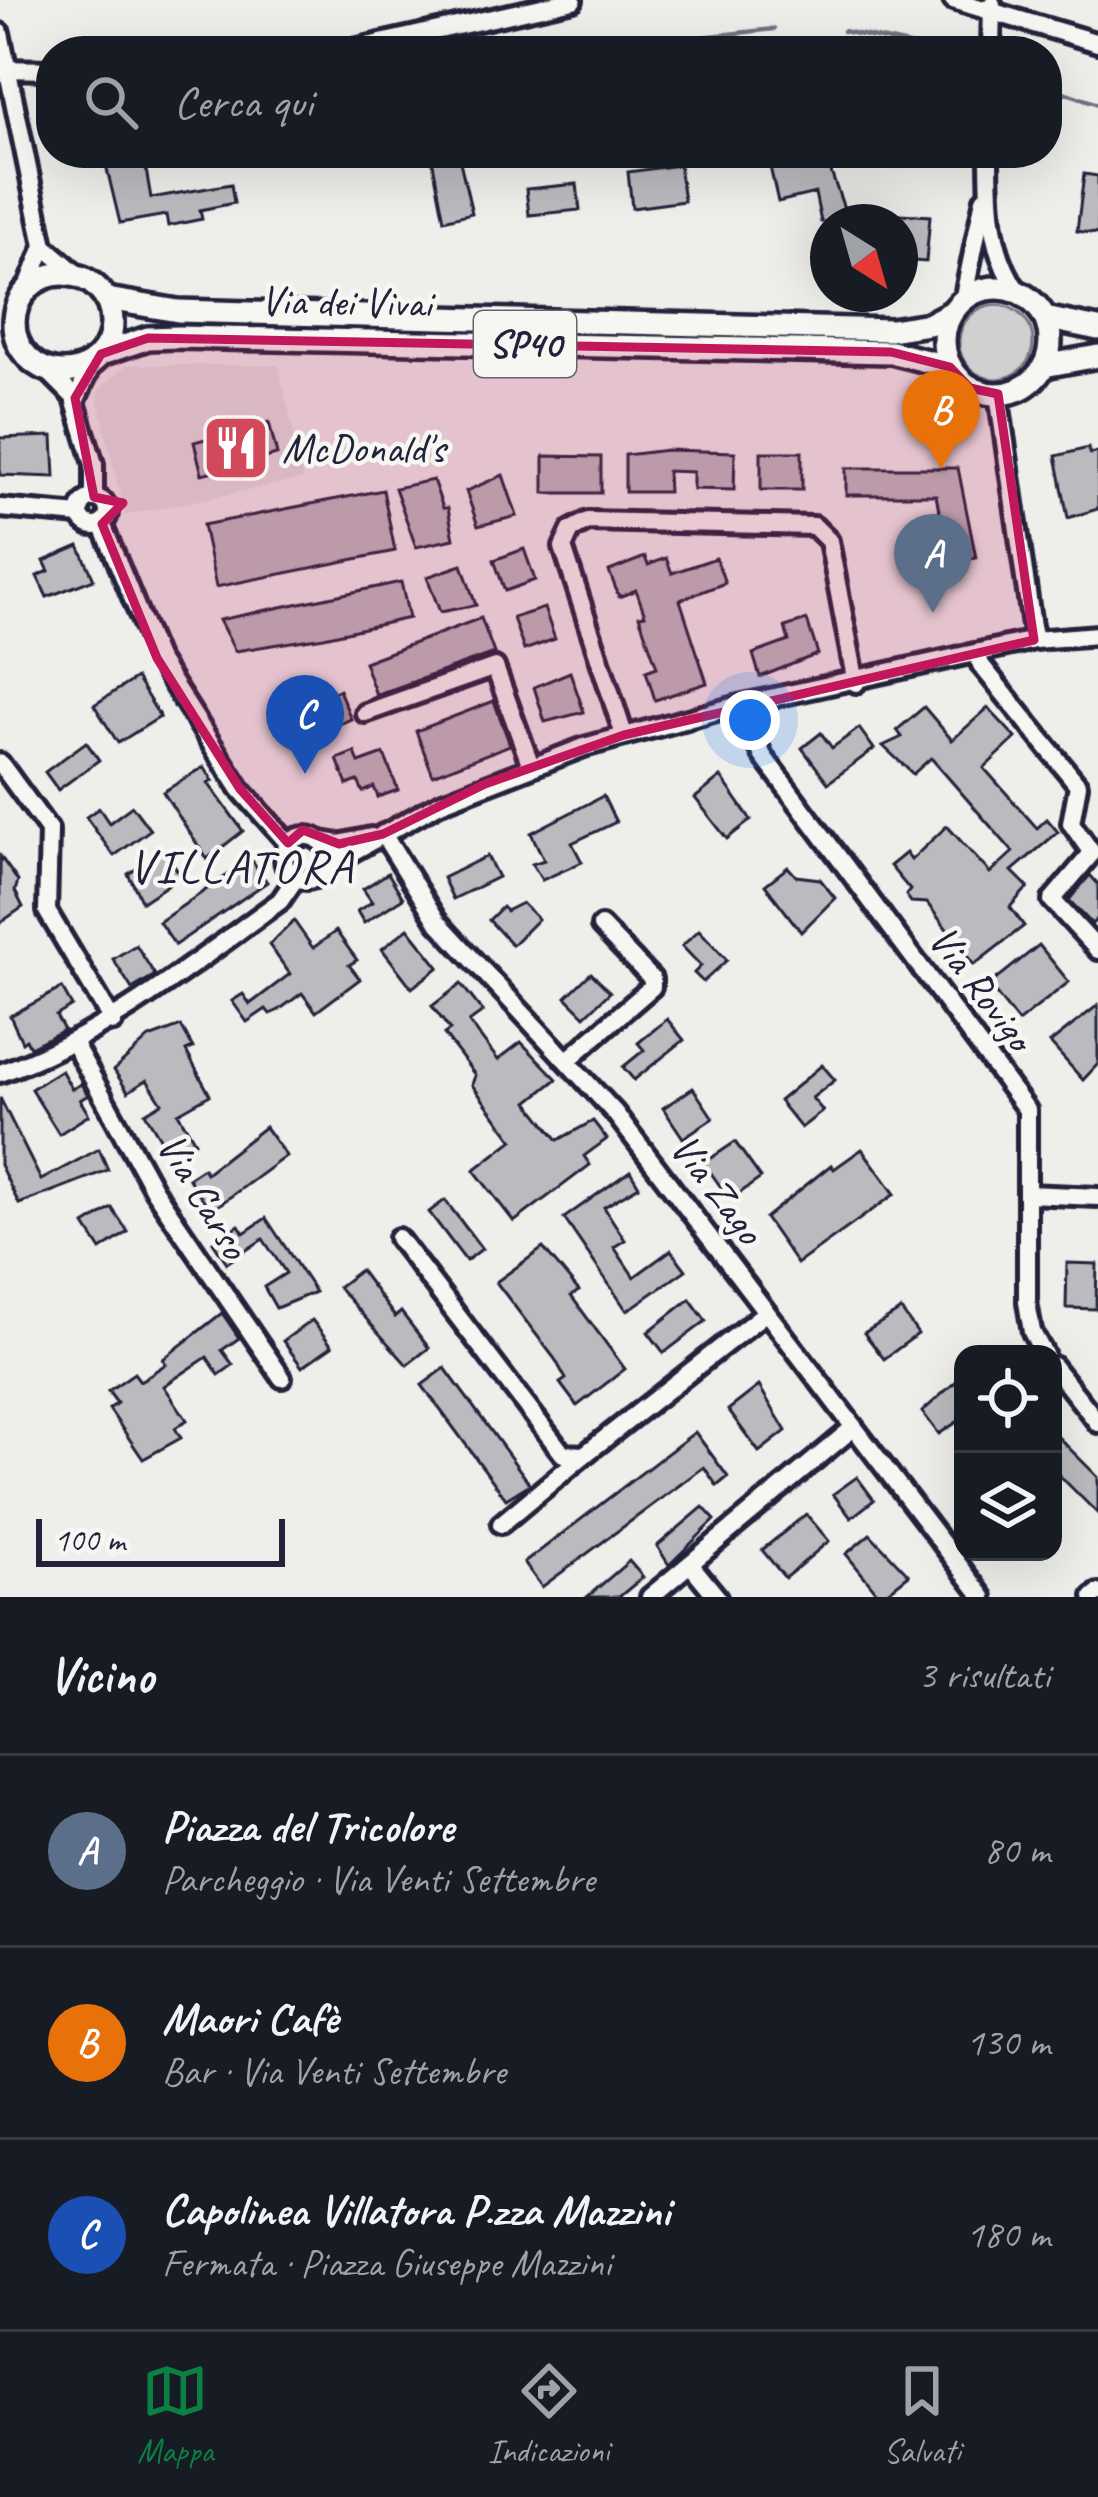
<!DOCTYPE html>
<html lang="it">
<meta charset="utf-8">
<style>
:root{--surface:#171b24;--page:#242831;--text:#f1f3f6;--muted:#9ea1a6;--line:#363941;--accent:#0b8043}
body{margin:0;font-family:Caveat,sans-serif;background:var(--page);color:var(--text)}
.controls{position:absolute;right:36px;bottom:36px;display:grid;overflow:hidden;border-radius:24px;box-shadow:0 12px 48px #0002}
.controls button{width:108px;height:108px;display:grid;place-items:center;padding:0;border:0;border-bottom:3px solid var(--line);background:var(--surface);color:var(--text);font:60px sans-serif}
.compass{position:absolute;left:810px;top:204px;width:108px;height:108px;border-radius:50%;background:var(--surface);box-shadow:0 12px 48px #0002;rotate:143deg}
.scale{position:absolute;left:36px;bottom:30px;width:249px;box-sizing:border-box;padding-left:12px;border:6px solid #22223b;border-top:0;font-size:33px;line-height:42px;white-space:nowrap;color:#22223b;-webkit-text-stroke:9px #f6f6f2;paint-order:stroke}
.you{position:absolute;left:750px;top:720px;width:42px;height:42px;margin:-30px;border:9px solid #fff;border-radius:50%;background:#1a73e8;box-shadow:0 0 0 18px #1a73e833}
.badge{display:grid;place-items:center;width:78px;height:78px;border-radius:50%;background:var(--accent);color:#fff;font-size:39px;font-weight:700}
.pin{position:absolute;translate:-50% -99px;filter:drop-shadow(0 3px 6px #0008)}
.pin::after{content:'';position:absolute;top:63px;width:42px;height:36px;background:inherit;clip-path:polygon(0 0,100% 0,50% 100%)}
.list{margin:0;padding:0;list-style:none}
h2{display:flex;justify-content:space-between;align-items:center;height:156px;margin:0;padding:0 48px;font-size:51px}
h2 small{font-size:39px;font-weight:400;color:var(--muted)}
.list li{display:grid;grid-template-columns:78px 1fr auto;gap:36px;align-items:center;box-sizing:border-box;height:192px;padding:0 48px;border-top:3px solid var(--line)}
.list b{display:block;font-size:45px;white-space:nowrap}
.list p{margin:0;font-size:39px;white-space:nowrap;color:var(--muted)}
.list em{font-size:39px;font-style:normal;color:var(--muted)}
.icon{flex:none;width:66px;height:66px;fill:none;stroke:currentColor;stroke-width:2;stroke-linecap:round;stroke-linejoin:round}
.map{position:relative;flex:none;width:1098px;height:1597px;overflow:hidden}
.search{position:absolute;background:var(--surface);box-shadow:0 12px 48px #0002;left:36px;right:36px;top:36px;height:132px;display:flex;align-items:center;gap:30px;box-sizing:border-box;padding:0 42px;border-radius:48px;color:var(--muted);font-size:45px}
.sheet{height:732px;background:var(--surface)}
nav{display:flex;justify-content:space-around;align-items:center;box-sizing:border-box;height:168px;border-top:3px solid var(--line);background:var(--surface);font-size:33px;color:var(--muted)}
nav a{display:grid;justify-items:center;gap:6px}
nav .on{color:var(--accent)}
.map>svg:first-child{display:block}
.built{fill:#dfdfde}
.green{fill:#d0d0d1;stroke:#797986;stroke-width:3}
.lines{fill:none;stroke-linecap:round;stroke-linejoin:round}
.stream{stroke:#727281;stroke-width:4.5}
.building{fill:#bbbbbf;stroke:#22223b;stroke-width:3}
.minor-casing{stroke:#22223b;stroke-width:26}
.major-casing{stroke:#22223b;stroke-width:30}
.minor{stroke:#f6f6f2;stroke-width:16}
.major{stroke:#f6f6f2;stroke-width:21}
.marked{fill:#c2185b;fill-opacity:0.2;stroke:#c2185b;stroke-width:9;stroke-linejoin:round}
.labels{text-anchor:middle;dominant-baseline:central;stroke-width:9;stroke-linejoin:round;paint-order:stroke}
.shield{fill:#f6f6f2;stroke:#626272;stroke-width:3}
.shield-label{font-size:39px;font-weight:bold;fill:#22223b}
.street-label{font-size:42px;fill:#22223b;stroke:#f6f6f2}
.poi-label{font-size:42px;fill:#22223b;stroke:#f6f6f2;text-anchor:start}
.quarter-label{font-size:48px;letter-spacing:3px;fill:#22223b;stroke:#f6f6f2}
</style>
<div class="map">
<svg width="1098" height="1597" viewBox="0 0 1098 1597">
<rect width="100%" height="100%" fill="#eeeeeb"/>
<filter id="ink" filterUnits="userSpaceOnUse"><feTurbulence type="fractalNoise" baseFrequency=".00833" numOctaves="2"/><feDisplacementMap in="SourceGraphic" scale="24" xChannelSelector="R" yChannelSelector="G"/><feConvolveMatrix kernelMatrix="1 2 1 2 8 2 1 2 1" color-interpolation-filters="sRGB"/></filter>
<g filter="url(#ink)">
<polygon class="built" points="126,365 279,365 303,479 125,515 98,401 99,390"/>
<circle class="green" cx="996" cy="342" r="37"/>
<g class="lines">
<g class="stream">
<polyline points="843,31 937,51"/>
<polyline points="680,51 683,39 774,29"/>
<polyline points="1047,86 1098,104"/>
</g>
</g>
<g class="building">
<polygon points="431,153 458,153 472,213 444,220"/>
<polygon points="790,153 824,153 849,222 821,222 815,193 778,202 768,158"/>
<polygon points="144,158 151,198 231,184 234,203 200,210 202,219 168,226 166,215 120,223 106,165"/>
<polygon points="679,165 684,201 632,208 628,172"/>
<polygon points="1084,174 1098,176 1098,234 1077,231"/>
<polygon points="577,184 580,210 529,215 526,189"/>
<polygon points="900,214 930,216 926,262 900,260"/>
<polygon points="269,422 277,455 202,474 194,442"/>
<polygon points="53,436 55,477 0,475 0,438"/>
<polygon points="1088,448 1090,454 1098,452 1098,509 1068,518 1056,456"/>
<polygon points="667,450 735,452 734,490 693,489 693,472 667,471 668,492 625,492 625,455"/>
<rect x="761" y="452" width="41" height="38"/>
<polygon points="544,456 601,457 601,493 544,493"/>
<polygon points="846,468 958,468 976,558 949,562 936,495 846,495"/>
<polygon points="503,475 517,516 478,526 466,491"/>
<polygon points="433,480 443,508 448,508 454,539 416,547 395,488"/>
<polygon points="383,490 395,551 216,587 203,525"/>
<polygon points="79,546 94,579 47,597 37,576 49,571 44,561"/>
<polygon points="524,549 535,580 505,591 494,560"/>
<polygon points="645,557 648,565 666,558 672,573 716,558 725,583 680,600 707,683 655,700 646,671 657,667 639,616 645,615 636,590 619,597 609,571"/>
<polygon points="462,565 476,605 440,612 427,577"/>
<polygon points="401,582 409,618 324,637 235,651 219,620"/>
<polygon points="544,608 555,639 524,650 513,618"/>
<polygon points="481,618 494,653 376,695 364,662"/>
<polygon points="807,620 818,654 760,677 753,654 789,641 785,627"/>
<polygon points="570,672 584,712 545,722 534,687"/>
<polygon points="136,678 160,717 118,743 94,705"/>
<polygon points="339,690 351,719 300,741 287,713"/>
<polygon points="494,701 510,745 433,775 416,731"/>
<polygon points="924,707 952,740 988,708 1016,738 984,768 1037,828 1047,819 1058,832 1012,871 1028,887 1010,907 1024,926 974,965 927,903 911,902 906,895 910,890 890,866 906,853 911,860 947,826 990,873 1013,852 931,758 913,774 883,746 902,737 897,730"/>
<polygon points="859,728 874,749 828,783 802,748 821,733 832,748"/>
<polygon points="86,742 99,760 58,790 45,772"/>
<polygon points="355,752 359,763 384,754 398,790 378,797 374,787 363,792 358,781 347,785 337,759"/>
<polygon points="204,767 213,781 208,783 243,831 207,859 163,792"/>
<polygon points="721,777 751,820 727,839 695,798"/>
<polygon points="603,796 616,822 572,843 582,862 542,880 532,864 544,860 531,833"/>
<polygon points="132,806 150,830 114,856 86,817 99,808 109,823"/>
<polygon points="164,851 181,876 142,902 128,874"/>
<polygon points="0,856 18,881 15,891 23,907 0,923"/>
<polygon points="487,856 498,877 453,899 443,878"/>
<polygon points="251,859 267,882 175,945 159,922"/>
<polygon points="788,867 796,876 820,879 835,898 801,932 765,885"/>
<polygon points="388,873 403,898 364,923 357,911 372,902 363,889"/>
<polygon points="1090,875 1098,884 1098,918 1092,924 1069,900"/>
<polygon points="522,903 538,919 512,945 489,920 502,907 506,911"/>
<polygon points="294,921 313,948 336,931 357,960 349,965 360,979 316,1012 302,993 279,1010 270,1014 266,1009 247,1022 232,1001 243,994 250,1004 290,974 269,945"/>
<polygon points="408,928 439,967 412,988 382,949"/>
<polygon points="699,930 727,960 703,982 694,973 701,966 682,946"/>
<polygon points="136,945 155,975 132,989 113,959"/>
<polygon points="1039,945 1069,982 1018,1022 989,985"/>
<polygon points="591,973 610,992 585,1016 566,997"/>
<polygon points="461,984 483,1012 469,1022 498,1060 521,1042 557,1079 528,1102 558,1140 593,1121 607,1139 584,1156 590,1165 514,1222 474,1170 513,1140 472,1085 475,1075 444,1034 450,1030 432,1006"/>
<polygon points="62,988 72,1006 56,1016 64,1030 30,1047 26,1039 22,1042 10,1016"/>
<polygon points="1098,1005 1098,1064 1083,1080 1050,1043"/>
<polygon points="667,1019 684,1040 634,1080 623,1067 644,1050 638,1043"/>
<polygon points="181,1026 193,1048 186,1051 210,1095 178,1113 195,1142 171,1156 145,1113 162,1103 147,1080 128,1092 114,1070 149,1038"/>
<polygon points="822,1065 835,1080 812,1098 823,1111 801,1128 779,1101"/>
<polygon points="61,1070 72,1089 81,1084 88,1095 80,1100 89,1115 59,1134 31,1089"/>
<polygon points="693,1088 713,1118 683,1138 663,1108"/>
<polygon points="0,1098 41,1180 99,1149 108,1170 19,1204 0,1165"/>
<polygon points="265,1127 286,1156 211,1211 188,1178 203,1168 206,1173"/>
<polygon points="735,1142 761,1178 730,1200 704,1163"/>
<polygon points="862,1149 895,1194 797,1264 765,1218 831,1165 834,1169"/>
<polygon points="630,1171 639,1186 604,1207 625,1240 614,1247 634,1277 671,1250 686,1270 627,1311 564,1218"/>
<polygon points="445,1200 482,1249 466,1261 429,1212"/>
<polygon points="112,1208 128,1232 101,1250 85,1225"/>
<polygon points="266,1218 315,1292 276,1308 264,1287 286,1273 263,1239 227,1263 213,1242 239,1225 244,1233"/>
<polygon points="543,1248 579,1291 571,1296 625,1369 577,1406 560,1383 566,1379 555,1359 496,1282"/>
<polygon points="1067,1263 1097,1264 1096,1309 1066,1308"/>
<polygon points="360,1270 395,1317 401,1312 429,1348 407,1365 338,1287"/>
<polygon points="690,1299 706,1321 664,1353 648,1332"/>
<polygon points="901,1310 918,1334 884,1359 864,1333"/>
<polygon points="222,1313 239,1338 222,1350 233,1365 219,1375 207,1357 164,1386 187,1420 175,1428 181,1438 143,1459 109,1409 117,1403 108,1391 134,1373 140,1381 166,1364 163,1359"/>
<polygon points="312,1320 332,1346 302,1367 283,1341"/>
<polygon points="445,1368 530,1484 506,1499 422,1385"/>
<polygon points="963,1375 963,1418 939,1434 922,1412"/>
<polygon points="759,1386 786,1431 759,1452 728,1410"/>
<polygon points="695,1432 728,1477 717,1486 704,1467 542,1587 524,1563"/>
<polygon points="1053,1432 1098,1477 1098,1514 1053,1469"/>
<polygon points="857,1477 874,1500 851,1518 833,1494"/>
<polygon points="703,1507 715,1520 669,1565 657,1546"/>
<polygon points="806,1514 829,1541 785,1578 762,1550"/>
<polygon points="870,1534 909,1575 881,1597 846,1554"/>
<polygon points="629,1561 643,1577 619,1597 587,1597"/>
</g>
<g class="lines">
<g class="minor-casing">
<g id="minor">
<polyline points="953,0 1098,43"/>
<polyline points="0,33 44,246 79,276"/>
<polyline points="345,51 573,0"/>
<polyline points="991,51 992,4"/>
<polyline points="0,69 51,70"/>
<path d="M 989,153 C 989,202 989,252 1019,293"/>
<polyline points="27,289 44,246"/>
<polyline points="963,301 984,199"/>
<polyline points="93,362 75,402 94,464 94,497"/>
<polyline points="46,369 75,398"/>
<polyline points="998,394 1034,640"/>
<circle cx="94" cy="512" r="14"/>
<polyline points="0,508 80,515"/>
<polyline points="102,524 157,658 240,789 288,843"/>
<polyline points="977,653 981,665 1078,785 1071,823 1092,853 1052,900 1098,950"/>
<polyline points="739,705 763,756 1027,1110 1027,1302 1032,1332 1044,1354"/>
<polyline points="365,713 495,667 531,766"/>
<polyline points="624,735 563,547 571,530 588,521 814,526 829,541 856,683"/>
<polyline points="0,763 49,830 47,911 113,1022"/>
<polyline points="383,834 437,921 615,1113 983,1597"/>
<circle cx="306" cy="858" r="22"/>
<polyline points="321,841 339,844 371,837"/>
<polyline points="327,866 440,803 584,747 739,705 1034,640 1098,635"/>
<polyline points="74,1044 154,1190 282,1378"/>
<polyline points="570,1058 652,987 652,979 601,926"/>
<path d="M 0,1073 C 107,1035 189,966 280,901 L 296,878"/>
<polyline points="1027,1194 1098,1197"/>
<polyline points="398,1238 563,1454 584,1455 765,1313"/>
<polyline points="1053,1366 1098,1423"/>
<polyline points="501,1524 584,1455"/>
<polyline points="690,1564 717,1597"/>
<polyline points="650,1597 853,1428"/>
<polyline points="1093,1597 1098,1593"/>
</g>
</g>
<g class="major-casing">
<g id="major">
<circle cx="63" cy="323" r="49"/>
<circle cx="997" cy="341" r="53"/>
<polyline points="107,299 178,311 891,330 929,324 952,312"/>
<polyline points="1045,318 1098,329"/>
<polyline points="101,354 148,338 178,337 891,352 950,367"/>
<polyline points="1044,366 1098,356"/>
</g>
</g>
<use href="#minor" class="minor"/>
<use href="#major" class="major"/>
</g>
</g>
<path class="marked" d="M 148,338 L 891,352 L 950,367 L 970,388 L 998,394 L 1034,640 L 624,735 L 485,784 L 383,834 L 339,844 L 303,830 L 288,843 L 240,789 L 157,658 L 102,524 L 123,503 L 94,497 L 75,398 L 101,354 Z"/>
<defs>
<g id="restaurant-square" transform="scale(3.45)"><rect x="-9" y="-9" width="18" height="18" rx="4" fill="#d1495b" stroke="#f6f6f2"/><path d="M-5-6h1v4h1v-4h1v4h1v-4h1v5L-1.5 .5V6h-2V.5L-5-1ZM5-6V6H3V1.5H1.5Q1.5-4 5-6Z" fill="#fff"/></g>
</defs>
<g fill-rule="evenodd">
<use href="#restaurant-square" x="236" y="448"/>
</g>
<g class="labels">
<rect class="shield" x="474" y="311" width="102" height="66" rx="9"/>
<g class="shield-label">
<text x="525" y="344">SP40</text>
</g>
<g class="street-label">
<text transform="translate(346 302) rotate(1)">Via dei Vivai</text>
<text transform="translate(981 988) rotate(53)">Via Rovigo</text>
<text transform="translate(717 1189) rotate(53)">Via Zago</text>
<text transform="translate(203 1196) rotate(59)">Via Carso</text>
</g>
<g class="poi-label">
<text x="282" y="448">McDonald's</text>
</g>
<g class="quarter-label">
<text x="242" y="866">VILLATORA</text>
</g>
</g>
</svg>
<div class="controls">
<button><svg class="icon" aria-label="locate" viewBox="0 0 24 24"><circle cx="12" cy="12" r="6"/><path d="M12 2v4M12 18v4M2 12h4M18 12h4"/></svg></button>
<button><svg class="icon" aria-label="layers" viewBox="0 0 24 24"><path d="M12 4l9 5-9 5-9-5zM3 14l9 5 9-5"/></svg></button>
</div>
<svg class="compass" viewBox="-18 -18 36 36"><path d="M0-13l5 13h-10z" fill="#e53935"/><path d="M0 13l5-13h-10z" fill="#9ea1a6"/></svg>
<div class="scale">100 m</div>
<div class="you"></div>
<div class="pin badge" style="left:933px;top:613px;background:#5c6f8a">A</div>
<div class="pin badge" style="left:941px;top:469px;background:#e8710a">B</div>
<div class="pin badge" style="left:305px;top:774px;background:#1a4fb4">C</div>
<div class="search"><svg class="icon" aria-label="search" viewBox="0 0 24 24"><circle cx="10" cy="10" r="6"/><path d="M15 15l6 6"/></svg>Cerca qui</div>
</div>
<section class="sheet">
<h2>Vicino<small>3 risultati</small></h2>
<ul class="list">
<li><span class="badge" style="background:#5c6f8a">A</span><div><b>Piazza del Tricolore</b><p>Parcheggio · Via Venti Settembre</p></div><em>80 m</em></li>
<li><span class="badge" style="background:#e8710a">B</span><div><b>Maori Cafè</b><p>Bar · Via Venti Settembre</p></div><em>130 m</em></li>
<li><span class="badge" style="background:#1a4fb4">C</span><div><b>Capolinea Villatora P.zza Mazzini</b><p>Fermata · Piazza Giuseppe Mazzini</p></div><em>180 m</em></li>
</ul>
</section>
<nav>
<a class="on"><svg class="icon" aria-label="map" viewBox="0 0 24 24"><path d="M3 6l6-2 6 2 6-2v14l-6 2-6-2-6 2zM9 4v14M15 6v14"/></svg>Mappa</a>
<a><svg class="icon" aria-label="directions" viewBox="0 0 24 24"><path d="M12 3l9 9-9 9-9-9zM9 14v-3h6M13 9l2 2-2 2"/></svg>Indicazioni</a>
<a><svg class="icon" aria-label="saved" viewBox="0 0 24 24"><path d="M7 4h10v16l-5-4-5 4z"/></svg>Salvati</a>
</nav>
